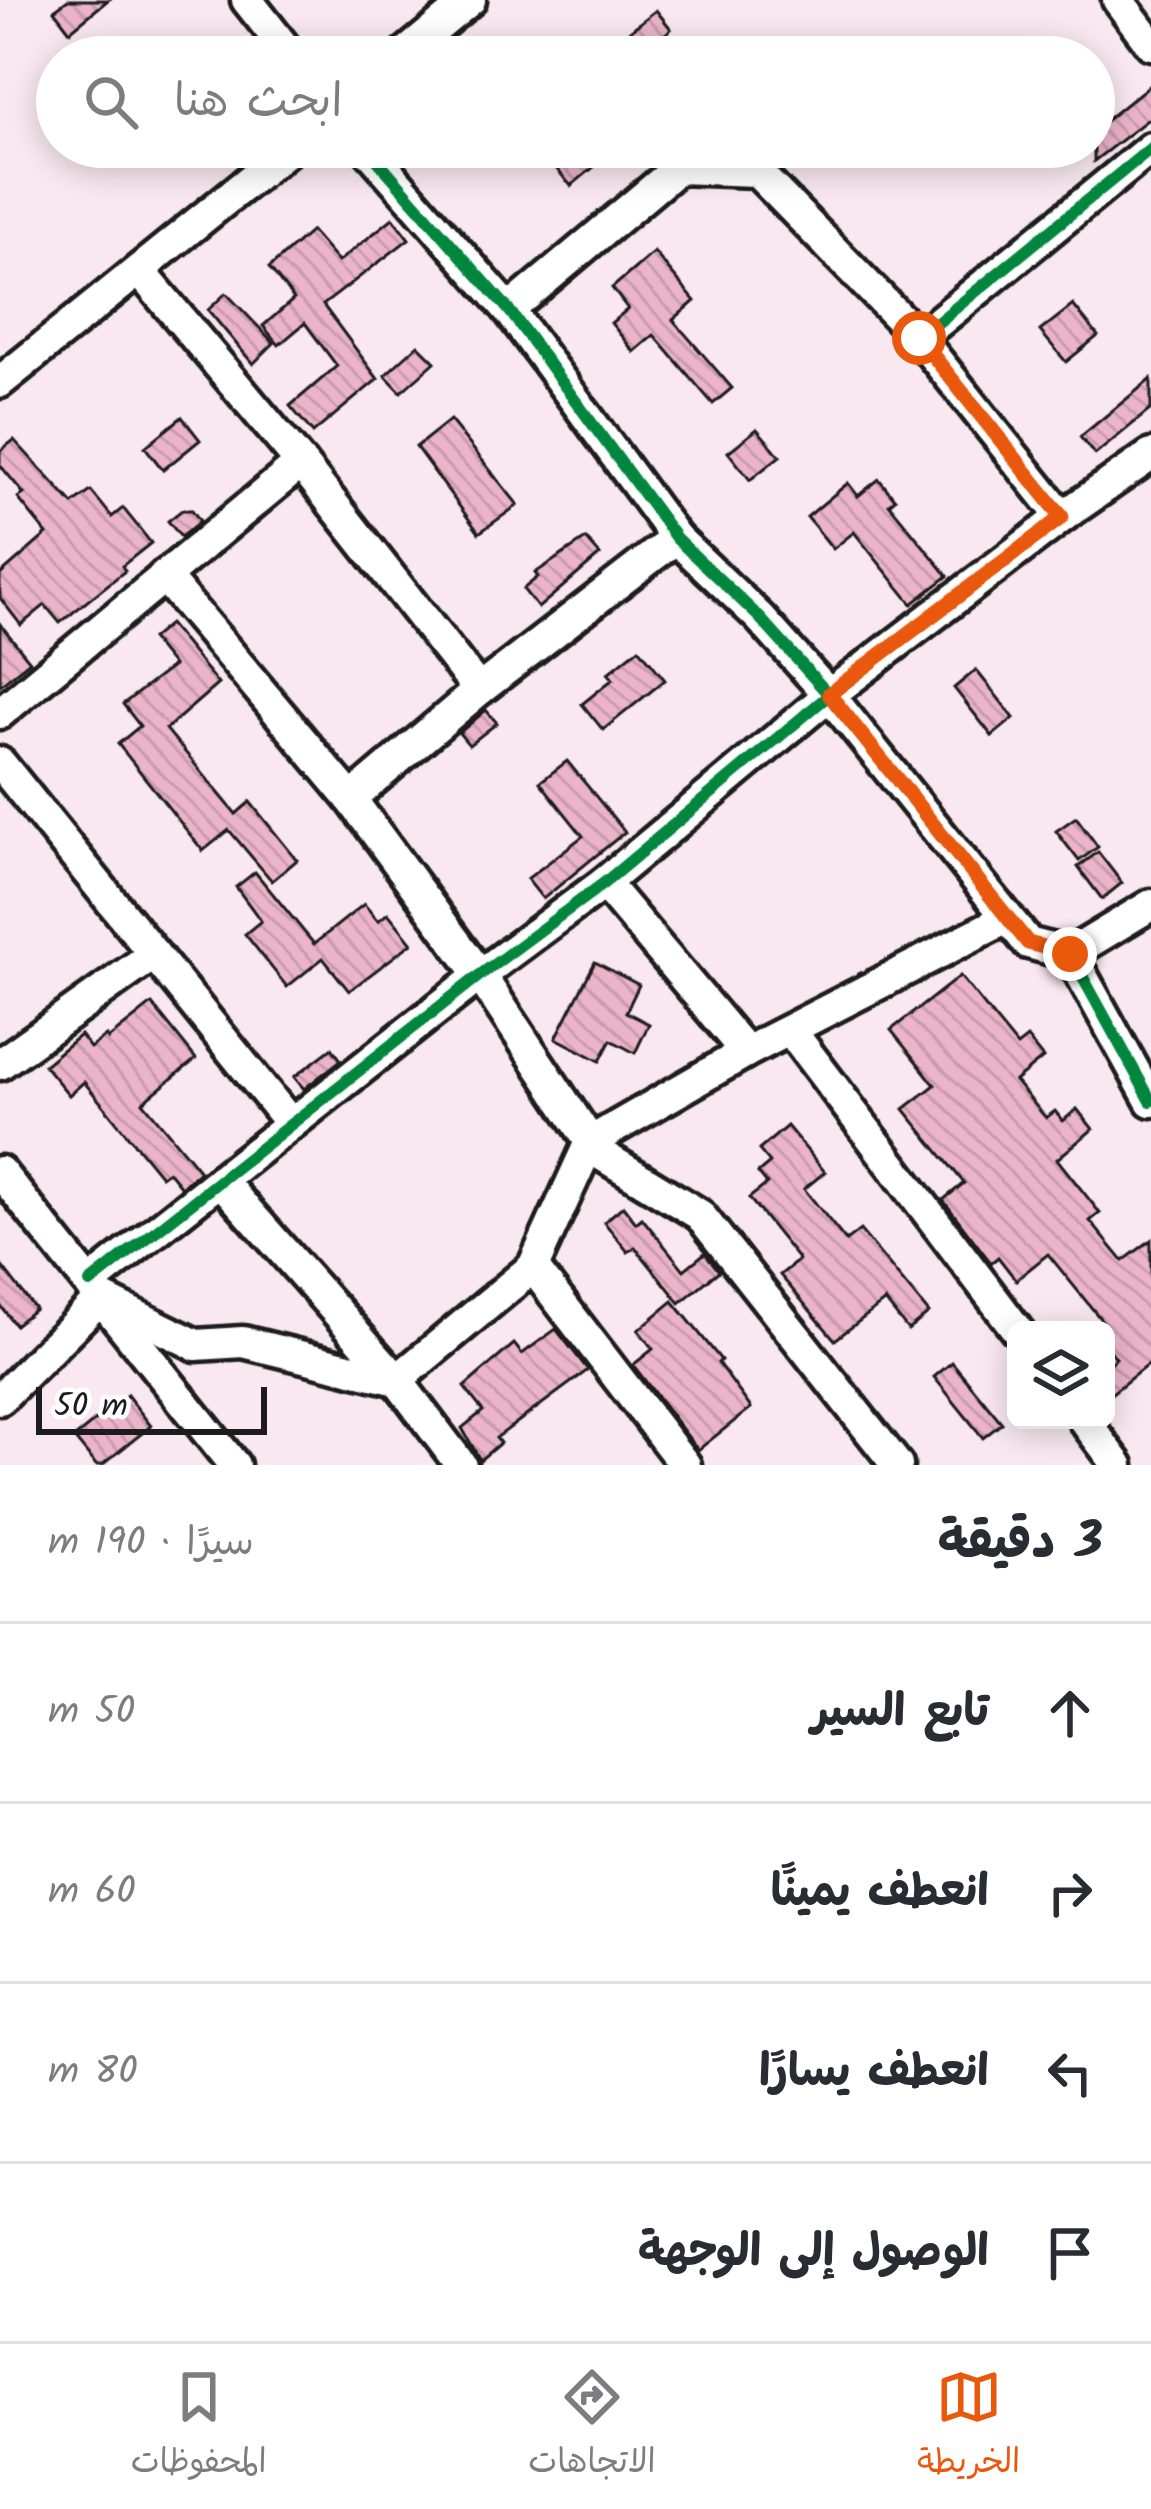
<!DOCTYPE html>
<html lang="ar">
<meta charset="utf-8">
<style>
:root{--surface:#fff;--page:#f2f2f3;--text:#2b2b33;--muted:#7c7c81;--line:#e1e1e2;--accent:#ea580c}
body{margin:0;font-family:Kalam,"Playpen Sans Arabic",sans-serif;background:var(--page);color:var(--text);direction:rtl}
.controls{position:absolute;right:36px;bottom:36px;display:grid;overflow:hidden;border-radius:18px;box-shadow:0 6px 30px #0003}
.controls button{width:108px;height:108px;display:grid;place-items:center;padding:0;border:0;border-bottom:3px solid var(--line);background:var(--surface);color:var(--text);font:60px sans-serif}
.scale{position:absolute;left:36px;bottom:30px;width:231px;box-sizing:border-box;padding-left:12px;border:6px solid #1c1c1c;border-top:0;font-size:33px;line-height:42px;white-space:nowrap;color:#1c1c1c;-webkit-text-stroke:9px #fff;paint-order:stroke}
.stop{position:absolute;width:36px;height:36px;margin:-27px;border:9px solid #ea580c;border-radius:50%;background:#fff}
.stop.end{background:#ea580c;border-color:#fff;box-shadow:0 3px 12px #0008}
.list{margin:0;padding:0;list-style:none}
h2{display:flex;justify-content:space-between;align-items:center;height:156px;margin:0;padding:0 48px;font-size:51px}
h2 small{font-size:39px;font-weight:400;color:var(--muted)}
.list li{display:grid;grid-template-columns:78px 1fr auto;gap:36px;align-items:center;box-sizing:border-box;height:180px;padding:0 48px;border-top:3px solid var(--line)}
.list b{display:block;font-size:45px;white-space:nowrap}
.list em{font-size:39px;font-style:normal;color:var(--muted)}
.icon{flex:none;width:66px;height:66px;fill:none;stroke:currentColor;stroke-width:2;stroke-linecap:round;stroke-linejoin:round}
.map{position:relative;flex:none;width:1151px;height:1465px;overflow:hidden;direction:ltr}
.search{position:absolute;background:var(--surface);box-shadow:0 6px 30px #0003;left:36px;right:36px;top:36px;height:132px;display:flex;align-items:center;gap:30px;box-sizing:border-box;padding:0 42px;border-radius:66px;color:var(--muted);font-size:45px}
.sheet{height:876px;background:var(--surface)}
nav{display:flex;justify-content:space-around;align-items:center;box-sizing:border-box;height:168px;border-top:3px solid var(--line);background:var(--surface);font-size:33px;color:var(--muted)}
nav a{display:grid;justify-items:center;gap:6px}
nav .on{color:var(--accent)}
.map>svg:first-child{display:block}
.building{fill:url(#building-back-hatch);stroke:#1c1c1c;stroke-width:3}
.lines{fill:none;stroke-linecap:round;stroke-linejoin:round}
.minor-casing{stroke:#1c1c1c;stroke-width:39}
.minor{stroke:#fff;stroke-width:30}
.cycleway-casing{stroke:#fff;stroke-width:20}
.cycleway{stroke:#00873e;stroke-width:12}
.route{stroke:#ea580c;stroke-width:15}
</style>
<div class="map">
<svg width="1151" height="1465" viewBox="0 0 1151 1465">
<defs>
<pattern id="building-back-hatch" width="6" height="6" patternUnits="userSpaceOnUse" patternTransform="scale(3)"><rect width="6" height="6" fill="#ebb4ca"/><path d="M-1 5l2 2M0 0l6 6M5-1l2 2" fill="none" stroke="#c99aad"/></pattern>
</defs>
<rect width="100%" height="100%" fill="#f9e8ef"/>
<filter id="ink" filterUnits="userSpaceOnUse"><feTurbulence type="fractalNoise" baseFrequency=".00833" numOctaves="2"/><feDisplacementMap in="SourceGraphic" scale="24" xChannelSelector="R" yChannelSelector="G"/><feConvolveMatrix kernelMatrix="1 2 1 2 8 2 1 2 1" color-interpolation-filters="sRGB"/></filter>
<g filter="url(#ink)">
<g class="building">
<polygon points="68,0 108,0 70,31 54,10"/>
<polygon points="656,10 671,29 669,31 637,57 597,57"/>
<polygon points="1151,84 1151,117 1094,161 1094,130"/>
<polygon points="538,147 618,147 571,186"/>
<polygon points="393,218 409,239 323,305 378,379 313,433 290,406 337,366 305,323 279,345 263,326 294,299 269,268 311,231 338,262"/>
<polygon points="654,252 695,301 673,320 732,388 713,404 654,335 634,352 611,323 628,309 612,288"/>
<polygon points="226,293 274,343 253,364 208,310"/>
<polygon points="1073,305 1098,336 1066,362 1040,331"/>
<polygon points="418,345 435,362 401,392 385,375"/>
<polygon points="1151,379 1151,409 1095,455 1080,437"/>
<polygon points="182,417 200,440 163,470 145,447"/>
<polygon points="450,420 518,505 479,533 416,447"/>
<polygon points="757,429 780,456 750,480 728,452"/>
<polygon points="14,440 73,504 91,491 112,517 123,508 151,543 122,566 125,571 60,623 45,605 21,625 0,598 0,575 47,534 18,498 24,494 0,465 0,451"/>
<polygon points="879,479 895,499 889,504 948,576 912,604 854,532 833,549 807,517 848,483 858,496"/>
<polygon points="182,510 192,510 200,521 181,537 168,521"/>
<polygon points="586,539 600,555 538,608 523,589 538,577 535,573"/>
<polygon points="0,624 30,661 0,685"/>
<polygon points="169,624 218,684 166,729 236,814 250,802 297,860 272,881 229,830 203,851 118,744 140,726 123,704 173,666 151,639"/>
<polygon points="639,648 665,680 603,730 582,704 613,679 608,673"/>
<polygon points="976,670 1014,718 992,736 954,688"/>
<polygon points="486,710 497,723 469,745 459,733"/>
<polygon points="567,761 625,832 543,899 527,879 583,836 540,782"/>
<polygon points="1076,817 1098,847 1079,861 1056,831"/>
<polygon points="1098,852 1122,883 1102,899 1078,867"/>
<polygon points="255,872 314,944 364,904 378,921 388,913 412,943 349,991 323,958 287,987 245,934 261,921 236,887"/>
<polygon points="595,962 639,985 626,1012 649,1024 635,1053 611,1040 600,1061 556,1038"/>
<polygon points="960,976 1017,1046 1027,1038 1043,1058 1015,1081 1046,1118 1055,1111 1063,1121 1077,1109 1093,1129 1057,1159 1100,1213 1090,1221 1123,1261 1151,1240 1151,1362 1106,1398 1106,1366 1116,1358 1106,1345 1106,1330 1094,1330 1103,1322 1048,1254 1016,1280 998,1257 991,1263 943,1200 964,1183 904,1109 935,1085 891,1030"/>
<polygon points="152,1004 196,1059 143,1102 200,1171 181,1187 168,1171 161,1176 84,1082 69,1095 44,1065 80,1035 90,1048 106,1036 108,1039"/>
<polygon points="332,1048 341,1060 304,1089 294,1077"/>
<polygon points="787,1126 825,1172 804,1189 846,1241 860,1230 929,1313 908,1330 885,1301 835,1340 780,1275 799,1260 749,1198 767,1184 758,1173 770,1163 759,1150"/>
<polygon points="623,1206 636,1223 642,1218 684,1270 705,1253 719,1271 680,1303 635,1247 628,1252 604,1222"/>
<polygon points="0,1264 35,1309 15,1325 0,1305"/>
<polygon points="673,1301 721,1360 718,1363 751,1408 698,1450 633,1365 653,1349 638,1330"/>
<polygon points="556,1329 588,1370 496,1438 500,1443 480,1460 462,1428 483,1411 464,1387 514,1344 522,1354"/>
<polygon points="952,1362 1002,1423 983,1438 934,1377"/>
<polygon points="127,1395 151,1426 102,1465 96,1465 74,1438"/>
</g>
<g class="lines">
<g class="minor-casing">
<g id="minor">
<polyline points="247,0 292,57"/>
<polyline points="1118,0 1151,44"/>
<polyline points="401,57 470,0"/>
<polyline points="366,147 509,310 676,538 760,618 829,695 1028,943 1070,954 1151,1101"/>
<polyline points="139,270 301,463 479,690"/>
<polyline points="509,310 678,168 756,171 919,338"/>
<polyline points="0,382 291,147"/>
<polyline points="1062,517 1151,455"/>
<polyline points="164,576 351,799 480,975 597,1152 700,1215 897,1465"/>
<polyline points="0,713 301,463"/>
<polyline points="0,763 291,1124"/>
<polyline points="351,799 479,690 676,538"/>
<polyline points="604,883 746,1052"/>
<polyline points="1070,954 1151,905"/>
<polyline points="790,1030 1017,1330"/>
<polyline points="0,1064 154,954"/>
<polyline points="0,1172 234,1465"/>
<polyline points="220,1180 397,1380 461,1465"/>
<polyline points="533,1267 685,1465"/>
<polyline points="90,1283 480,975 604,883 829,695 1062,517 919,338 1151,148"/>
<polyline points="0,1399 101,1298 196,1345 243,1342 397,1380 533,1267 590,1142 746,1052 1007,918"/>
<polyline points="1084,1420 1118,1465"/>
</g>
</g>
<use href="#minor" class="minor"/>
<g class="cycleway-casing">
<g id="cycleway">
<polyline points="366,147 509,310 676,538 760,618 829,695 1028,943 1070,954 1151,1101"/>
<polyline points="90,1283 480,975 604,883 829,695 1062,517 919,338 1151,148"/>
</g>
</g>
<use href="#cycleway" class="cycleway"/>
</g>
</g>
<g class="lines" filter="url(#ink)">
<polyline class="route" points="919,338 1062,517 829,694 1028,943 1070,954"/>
</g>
</svg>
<div class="controls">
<button><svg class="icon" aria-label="layers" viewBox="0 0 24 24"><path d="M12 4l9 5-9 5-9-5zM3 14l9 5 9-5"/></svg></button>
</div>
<div class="scale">50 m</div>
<div class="stop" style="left:919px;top:338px"></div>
<div class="stop end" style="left:1070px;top:954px"></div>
<div class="search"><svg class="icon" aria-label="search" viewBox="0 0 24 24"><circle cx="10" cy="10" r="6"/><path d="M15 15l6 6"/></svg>ابحث هنا</div>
</div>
<section class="sheet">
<h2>3 دقيقة<small>سيرًا · 190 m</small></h2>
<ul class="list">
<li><svg class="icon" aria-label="ahead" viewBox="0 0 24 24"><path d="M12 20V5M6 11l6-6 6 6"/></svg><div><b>تابع السير</b></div><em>50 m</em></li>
<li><svg class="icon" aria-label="right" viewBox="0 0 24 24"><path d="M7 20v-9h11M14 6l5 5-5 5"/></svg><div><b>انعطف يمينًا</b></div><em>60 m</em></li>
<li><svg class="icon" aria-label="left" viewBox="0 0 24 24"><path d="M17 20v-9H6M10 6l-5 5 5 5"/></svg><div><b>انعطف يسارًا</b></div><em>80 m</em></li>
<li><svg class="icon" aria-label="arrive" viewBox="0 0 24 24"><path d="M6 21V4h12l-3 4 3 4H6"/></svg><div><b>الوصول إلى الوجهة</b></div></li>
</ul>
</section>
<nav>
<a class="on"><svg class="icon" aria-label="map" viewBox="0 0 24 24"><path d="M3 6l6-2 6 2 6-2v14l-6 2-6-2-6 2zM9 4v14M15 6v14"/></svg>الخريطة</a>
<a><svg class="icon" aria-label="directions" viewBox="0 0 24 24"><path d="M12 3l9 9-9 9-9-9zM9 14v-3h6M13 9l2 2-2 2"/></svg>الاتجاهات</a>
<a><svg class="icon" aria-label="saved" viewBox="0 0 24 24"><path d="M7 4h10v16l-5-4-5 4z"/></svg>المحفوظات</a>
</nav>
